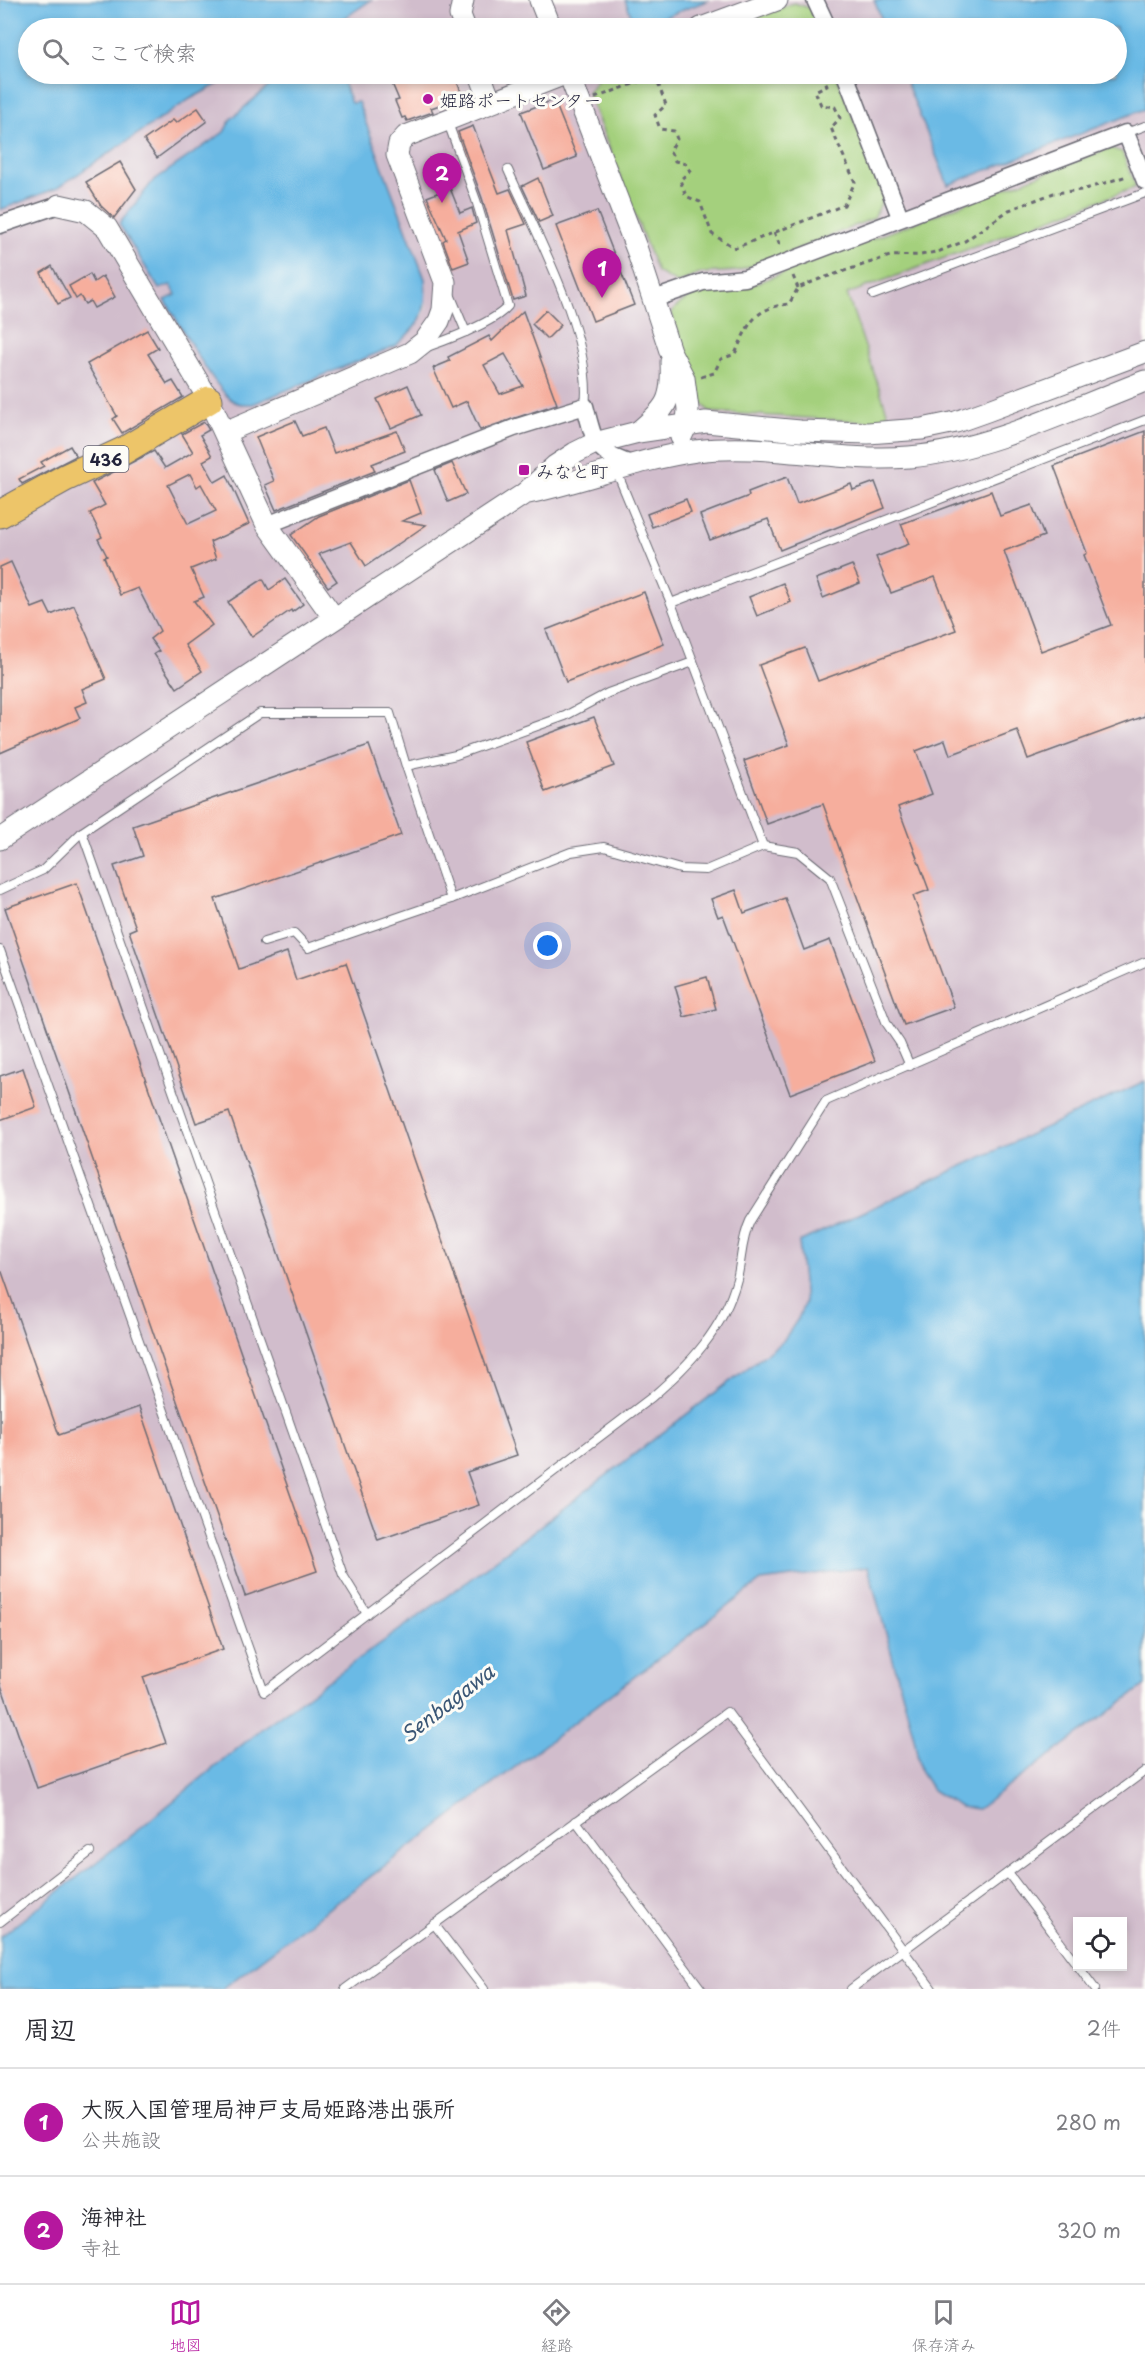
<!DOCTYPE html>
<html lang="ja">
<meta charset="utf-8">
<style>
:root{--surface:#fff;--page:#f2f2f3;--text:#2b2b33;--muted:#7c7c81;--line:#e1e1e2;--accent:#b5179e}
body{margin:0;font-family:"Playpen Sans","Klee One",sans-serif;background:var(--page);color:var(--text)}
.controls{position:absolute;right:18px;bottom:18px;display:grid;overflow:hidden;border-radius:0px;box-shadow:0 3px 9px #0003}
.controls button{width:54px;height:54px;display:grid;place-items:center;padding:0;border:0;border-bottom:2px solid var(--line);background:var(--surface);color:var(--text);font:30px sans-serif}
.you{position:absolute;left:548px;top:946px;width:21px;height:21px;margin:-15px;border:4px solid #fff;border-radius:50%;background:#1a73e8;box-shadow:0 0 0 9px #1a73e833}
.badge{display:grid;place-items:center;width:39px;height:39px;border-radius:50%;background:var(--accent);color:#fff;font-size:20px;font-weight:700}
.pin{position:absolute;translate:-50% -50px;filter:drop-shadow(0 2px 3px #0008)}
.pin::after{content:'';position:absolute;top:32px;width:21px;height:18px;background:inherit;clip-path:polygon(0 0,100% 0,50% 100%)}
.list{margin:0;padding:0;list-style:none}
h2{display:flex;justify-content:space-between;align-items:center;height:78px;margin:0;padding:0 24px;font-size:26px}
h2 small{font-size:20px;font-weight:400;color:var(--muted)}
.list li{display:grid;grid-template-columns:39px 1fr auto;gap:18px;align-items:center;box-sizing:border-box;height:108px;padding:0 24px;border-top:2px solid var(--line)}
.list b{display:block;font-size:22px;white-space:nowrap}
.list p{margin:0;font-size:20px;white-space:nowrap;color:var(--muted)}
.list em{font-size:20px;font-style:normal;color:var(--muted)}
.icon{flex:none;width:33px;height:33px;fill:none;stroke:currentColor;stroke-width:2;stroke-linecap:round;stroke-linejoin:round}
.map{position:relative;flex:none;width:1145px;height:1989px;overflow:hidden}
.search{position:absolute;background:var(--surface);box-shadow:0 3px 9px #0003;left:18px;right:18px;top:18px;height:66px;display:flex;align-items:center;gap:15px;box-sizing:border-box;padding:0 21px;border-radius:33px;color:var(--muted);font-size:22px}
.sheet{height:294px;background:var(--surface)}
nav{display:flex;justify-content:space-around;align-items:center;box-sizing:border-box;height:84px;border-top:2px solid var(--line);background:var(--surface);font-size:16px;color:var(--muted)}
nav a{display:grid;justify-items:center;gap:3px}
nav .on{color:var(--accent)}
.map>svg:first-child{display:block}
.industrial{fill:#d1bdcc;fill-rule:evenodd}
.green{fill:#a4d07d;stroke:#63795c;stroke-width:1.5}
.water{fill:#6abae5;stroke:#466e90;stroke-width:1.5}
.building{fill:#f6ae9d;fill-rule:evenodd}
.lines{fill:none;stroke-linecap:round;stroke-linejoin:round}
.service-casing{stroke:#6b6a73;stroke-width:10}
.minor-casing{stroke:#6b6a73;stroke-width:19}
.tertiary-casing{stroke:#6b6a73;stroke-width:23}
.trunk-casing{stroke:#6b6a73;stroke-width:29}
.path{stroke:#6b6a73;stroke-width:3;stroke-dasharray:4.5 4.5;stroke-linecap:butt}
.service{stroke:#fff;stroke-width:8}
.minor{stroke:#fff;stroke-width:16}
.tertiary{stroke:#fff;stroke-width:21}
.trunk{stroke:#edc569;stroke-width:27}
.poi-dot{fill:#b5179e;stroke:#fdfcf7;stroke-width:2}
.labels{text-anchor:middle;dominant-baseline:central;stroke-width:6;stroke-linejoin:round;paint-order:stroke}
.shield{fill:#fdfcf7;stroke:#646373;stroke-width:1.5}
.shield-label{font-size:16px;font-weight:bold;fill:#22223b}
.poi-label{font-size:18px;fill:#22223b;stroke:#fdfcf7;text-anchor:start}
.water-label{font-size:20px;font-style:italic;fill:#3b5776;stroke:#fdfcf7}
</style>
<div class="map">
<svg width="1145" height="1989" viewBox="0 0 1145 1989">
<rect width="100%" height="100%" fill="#fdfcf7"/>
<filter id="ink" filterUnits="userSpaceOnUse"><feTurbulence type="fractalNoise" baseFrequency=".0167" numOctaves="2"/><feDisplacementMap in="SourceGraphic" scale="12" xChannelSelector="R" yChannelSelector="G"/><feConvolveMatrix kernelMatrix="1 2 1 2 8 2 1 2 1" color-interpolation-filters="sRGB"/></filter>
<filter id="wash" filterUnits="userSpaceOnUse"><feTurbulence type="fractalNoise" baseFrequency=".008" numOctaves="4" result="noise"/><feDisplacementMap in="SourceGraphic" scale="24" xChannelSelector="R" yChannelSelector="G"/><feGaussianBlur stdDeviation="1.35" result="paint"/><feColorMatrix in="noise" values="0 0 0 0 0 0 0 0 0 0 0 0 0 0 0 0 0 1.4 0 .05"/><feComposite in="paint" operator="in"/></filter>
<g filter="url(#wash)">
<rect width="100%" height="100%" fill="#f3efdc"/>
<g class="industrial">
<polygon points="371,0 625,0 637,27 709,0 874,0 885,28 330,28"/>
<polygon points="237,74 276,74 276,80 231,119 224,132 153,181 170,284 176,295 165,299 243,405 253,404 395,346 423,316 426,306 425,279 358,102 351,103 340,74 903,74 948,185 1145,109 1145,1081 799,1242 805,1302 798,1319 783,1341 465,1583 265,1726 139,1829 0,1937 0,210 57,188 190,99"/>
<path d="M 868,1567 L 913,1733 L 920,1770 L 978,1808 L 1145,1685 L 1145,1989 L 222,1989 L 761,1581 ZM 1078,1922 L 1122,1922 L 1122,1966 L 1078,1966 Z"/>
</g>
<g class="green">
<polygon points="794,3 810,8 818,28 728,28"/>
<polygon points="601,74 836,74 884,197 874,218 773,259 737,271 702,273 677,283 657,272 588,93"/>
<path d="M 1110,148 L 1122,152 L 1136,187 L 847,294 L 891,423 L 710,412 L 703,404 L 696,379 L 671,313 C 693,286 718,290 749,286 Z"/>
</g>
<g class="water">
<polygon points="0,0 371,0 330,28 28,28 28,74 237,74 190,99 57,188 0,210"/>
<polygon points="625,0 709,0 636,28"/>
<polygon points="874,0 1145,0 1145,109 948,185 903,74 1116,74 1116,28 885,28"/>
<path d="M 276,74 L 340,74 L 351,103 L 358,102 L 425,279 C 428,314 421,324 395,346 L 253,404 C 246,404 241,405 235,402 C 216,393 178,321 165,300 L 176,295 L 171,285 L 159,289 L 119,224 L 153,181 L 224,132 L 231,119 L 276,80 Z"/>
<polygon points="1145,1081 1145,1685 978,1809 960,1807 932,1790 920,1770 913,1733 868,1567 761,1581 222,1989 0,1989 0,1937 139,1829 265,1726 465,1583 783,1341 798,1319 805,1302 799,1242"/>
</g>
<g id="blocks">
<g class="building">
<polygon points="388,74 454,74 463,97 431,108 433,112 407,121 405,117 402,118 395,101 399,100"/>
<polygon points="554,100 577,157 544,170 521,112"/>
<polygon points="198,108 207,121 157,158 144,140 173,120 176,123"/>
<polygon points="473,126 499,193 510,189 526,224 508,230 526,296 513,300 482,198 458,132"/>
<polygon points="120,162 136,189 114,218 101,206 86,182"/>
<polygon points="538,178 553,216 539,222 522,186"/>
<polygon points="450,188 460,213 472,208 476,223 458,231 469,262 453,268 443,241 446,239 427,197"/>
<polygon points="597,211 634,305 593,321 556,226"/>
<polygon points="52,266 70,298 58,304 41,273"/>
<polygon points="90,274 94,282 103,276 115,297 94,308 90,301 85,304 80,296 76,299 69,286"/>
<polygon points="546,310 561,325 547,339 532,324"/>
<path d="M 523,311 L 557,404 L 480,430 L 467,401 L 451,408 L 433,368 L 450,361 L 448,357 L 489,336 L 492,341 ZM 505,354 L 523,386 L 500,394 L 484,365 Z"/>
<polygon points="147,330 158,348 148,354 167,384 173,381 183,397 122,433 113,419 117,416 87,364"/>
<polygon points="408,385 421,415 391,428 377,399"/>
<polygon points="295,421 302,436 324,428 334,453 397,431 405,451 372,464 375,471 276,510 265,485 274,481 256,437"/>
<path d="M 204,422 L 209,430 L 200,435 L 212,456 L 203,461 L 215,482 L 227,475 L 249,524 L 210,542 L 216,559 L 191,569 L 204,597 L 194,601 L 212,625 L 185,645 L 202,671 L 177,688 L 154,654 L 159,651 L 150,639 L 160,631 L 138,588 L 120,595 L 104,557 L 107,556 L 98,539 L 102,537 L 90,513 L 105,505 L 92,483 L 154,451 L 165,468 L 193,452 L 182,434 ZM 190,474 L 197,487 L 201,484 L 216,511 L 188,524 L 168,485 Z"/>
<polygon points="1145,431 1145,716 1028,759 1017,730 950,755 945,740 916,751 932,794 898,807 929,890 913,896 954,1007 904,1025 823,804 767,824 744,761 789,745 759,665 805,648 818,681 956,630 935,577 891,593 876,557 909,544 901,524 991,491 1000,516 1032,505 1044,536 1004,551 1041,651 1111,625 1084,555 1087,553 1054,466"/>
<polygon points="70,446 76,456 22,484 19,479 44,466 41,462"/>
<polygon points="452,463 466,494 448,502 435,470"/>
<polygon points="787,477 797,504 851,484 853,490 875,482 885,508 780,550 768,519 710,540 700,515 749,496 748,492"/>
<polygon points="409,480 421,513 402,521 426,525 366,566 351,542 319,554 337,581 328,587 291,535 319,516"/>
<polygon points="686,499 691,512 652,527 647,514"/>
<polygon points="11,562 32,608 45,603 51,615 74,605 106,679 82,689 87,702 75,707 80,718 0,753 0,567"/>
<polygon points="852,565 860,583 823,598 816,579"/>
<polygon points="263,579 269,590 285,579 303,604 292,612 291,610 252,637 228,602"/>
<polygon points="783,583 791,602 757,616 749,597"/>
<polygon points="644,592 664,644 566,682 546,630"/>
<polygon points="594,717 614,766 545,792 526,742"/>
<polygon points="369,745 401,835 215,899 239,969 287,952 296,980 346,963 517,1455 467,1472 479,1505 378,1540 229,1112 196,1123 129,931 136,928 114,866 143,856 133,826"/>
<polygon points="77,883 317,1571 245,1596 5,908"/>
<polygon points="736,890 744,913 785,898 804,950 830,940 875,1061 790,1094 723,915 718,917 711,899"/>
<polygon points="707,977 716,1009 684,1017 675,986"/>
<polygon points="23,1068 36,1107 0,1120 0,1076"/>
<polygon points="0,1272 2,1272 59,1435 139,1407 223,1649 143,1677 166,1743 37,1788 0,1682"/>
</g>
</g>
</g>
<g filter="url(#ink)">
<use href="#blocks" fill-opacity="0" stroke="#6b6a73" stroke-width="1.5"/>
<g class="lines">
<g class="service-casing">
<g id="service">
<polyline points="1126,133 1145,126"/>
<path d="M 508,170 C 536,233 594,339 585,406"/>
<polyline points="450,294 466,332"/>
<polyline points="873,295 1145,193"/>
<path d="M 427,347 C 447,340 495,322 508,306 L 476,200 L 447,120"/>
<polyline points="616,470 671,603 763,846"/>
<polyline points="671,603 1145,420"/>
<polyline points="406,766 456,755 565,716 608,693 693,662"/>
<polyline points="82,832 343,1575 367,1614"/>
<polyline points="0,890 43,870 82,832 260,713 390,713 406,766 451,899"/>
<polyline points="264,942 294,933 308,948 451,899 571,852 604,847 680,869 706,870 763,846 798,852 830,878 887,1024 900,1043 910,1066"/>
<path d="M 0,950 L 264,1692 L 652,1397 C 689,1365 724,1329 737,1279 C 742,1259 741,1240 750,1221 L 826,1101 L 1145,962"/>
<polyline points="576,1821 701,1989"/>
<polyline points="1008,1873 1078,1966"/>
<polyline points="0,1922 90,1852"/>
<polyline points="434,1924 484,1989"/>
<polyline points="1078,1966 1095,1989"/>
<polyline points="345,1989 727,1712 932,1989"/>
<polyline points="851,1989 1145,1771"/>
</g>
</g>
<g class="minor-casing">
<g id="minor">
<polyline points="815,0 828,28"/>
<polyline points="845,74 900,217"/>
<polyline points="0,225 59,205"/>
<polyline points="654,299 703,282 745,278 1126,133 1145,181"/>
<path d="M 267,525 L 514,428 L 585,406 C 595,444 595,453 635,465"/>
</g>
</g>
<g class="tertiary-casing">
<g id="tertiary">
<polyline points="463,0 460,15 465,28"/>
<polyline points="540,0 551,28"/>
<polyline points="701,28 777,0"/>
<polyline points="480,74 490,101"/>
<polyline points="569,74 637,250 670,351 684,378 688,409 687,424 681,437"/>
<polyline points="59,205 86,211 107,228 209,400 267,525 334,618"/>
<polyline points="225,432 410,353 425,341 439,321 443,310 445,282 397,155 399,144 406,136 565,74"/>
<path d="M 638,432 C 667,408 673,400 671,362"/>
<path d="M 524,494 C 582,482 638,459 696,451 C 766,442 838,463 909,457 C 986,451 1072,409 1145,381"/>
<polyline points="0,839 524,494 555,466 575,453 595,443 638,432 706,422 800,431 868,433 922,429 956,422 987,411 1145,352"/>
</g>
</g>
<g class="trunk-casing">
<polyline id="trunk" points="0,514 65,478 123,451 209,400"/>
</g>
<g class="path">
<polyline points="684,74 686,79 700,74"/>
<polyline points="655,75 666,105 655,115 660,129 674,131 677,139 670,151 675,161 686,164 690,171 680,180 686,196 700,202 712,234 735,248 844,205 855,182 831,128 840,118 835,107 821,105 815,91 827,85 822,74"/>
<polyline points="595,98 660,74"/>
<polyline points="774,232 781,248"/>
<polyline points="793,276 798,288"/>
<path d="M 701,377 L 714,373 L 721,359 L 735,354 C 748,325 753,308 789,304 L 798,288 L 817,280 L 890,256 L 921,255 L 940,251 L 965,241 L 1009,210 L 1054,193 L 1082,190 L 1127,176"/>
</g>
<use href="#service" class="service"/>
<use href="#minor" class="minor"/>
<use href="#tertiary" class="tertiary"/>
<use href="#trunk" class="trunk"/>
</g>
</g>
<g class="poi-dot">
<circle cx="428" cy="99" r="6"/>
<rect x="518" y="464" width="12" height="12" rx="3"/>
</g>
<g class="labels">
<rect class="shield" x="83.5" y="446" width="45" height="26" rx="4.5"/>
<g class="shield-label">
<text x="106" y="459">436</text>
</g>
<g class="poi-label">
<text x="440" y="99">姫路ポートセンター</text>
<text x="536" y="470">みなと町</text>
</g>
<g class="water-label">
<text transform="translate(447 1703) rotate(-38)">Senbagawa</text>
</g>
</g>
</svg>
<div class="controls">
<button><svg class="icon" aria-label="locate" viewBox="0 0 24 24"><circle cx="12" cy="12" r="6"/><path d="M12 2v4M12 18v4M2 12h4M18 12h4"/></svg></button>
</div>
<div class="you"></div>
<div class="pin badge" style="left:602px;top:298px">1</div>
<div class="pin badge" style="left:442px;top:203px">2</div>
<div class="search"><svg class="icon" aria-label="search" viewBox="0 0 24 24"><circle cx="10" cy="10" r="6"/><path d="M15 15l6 6"/></svg>ここで検索</div>
</div>
<section class="sheet">
<h2>周辺<small>2件</small></h2>
<ul class="list">
<li><span class="badge">1</span><div><b>大阪入国管理局神戸支局姫路港出張所</b><p>公共施設</p></div><em>280 m</em></li>
<li><span class="badge">2</span><div><b>海神社</b><p>寺社</p></div><em>320 m</em></li>
</ul>
</section>
<nav>
<a class="on"><svg class="icon" aria-label="map" viewBox="0 0 24 24"><path d="M3 6l6-2 6 2 6-2v14l-6 2-6-2-6 2zM9 4v14M15 6v14"/></svg>地図</a>
<a><svg class="icon" aria-label="directions" viewBox="0 0 24 24"><path d="M12 3l9 9-9 9-9-9zM9 14v-3h6M13 9l2 2-2 2"/></svg>経路</a>
<a><svg class="icon" aria-label="saved" viewBox="0 0 24 24"><path d="M7 4h10v16l-5-4-5 4z"/></svg>保存済み</a>
</nav>
